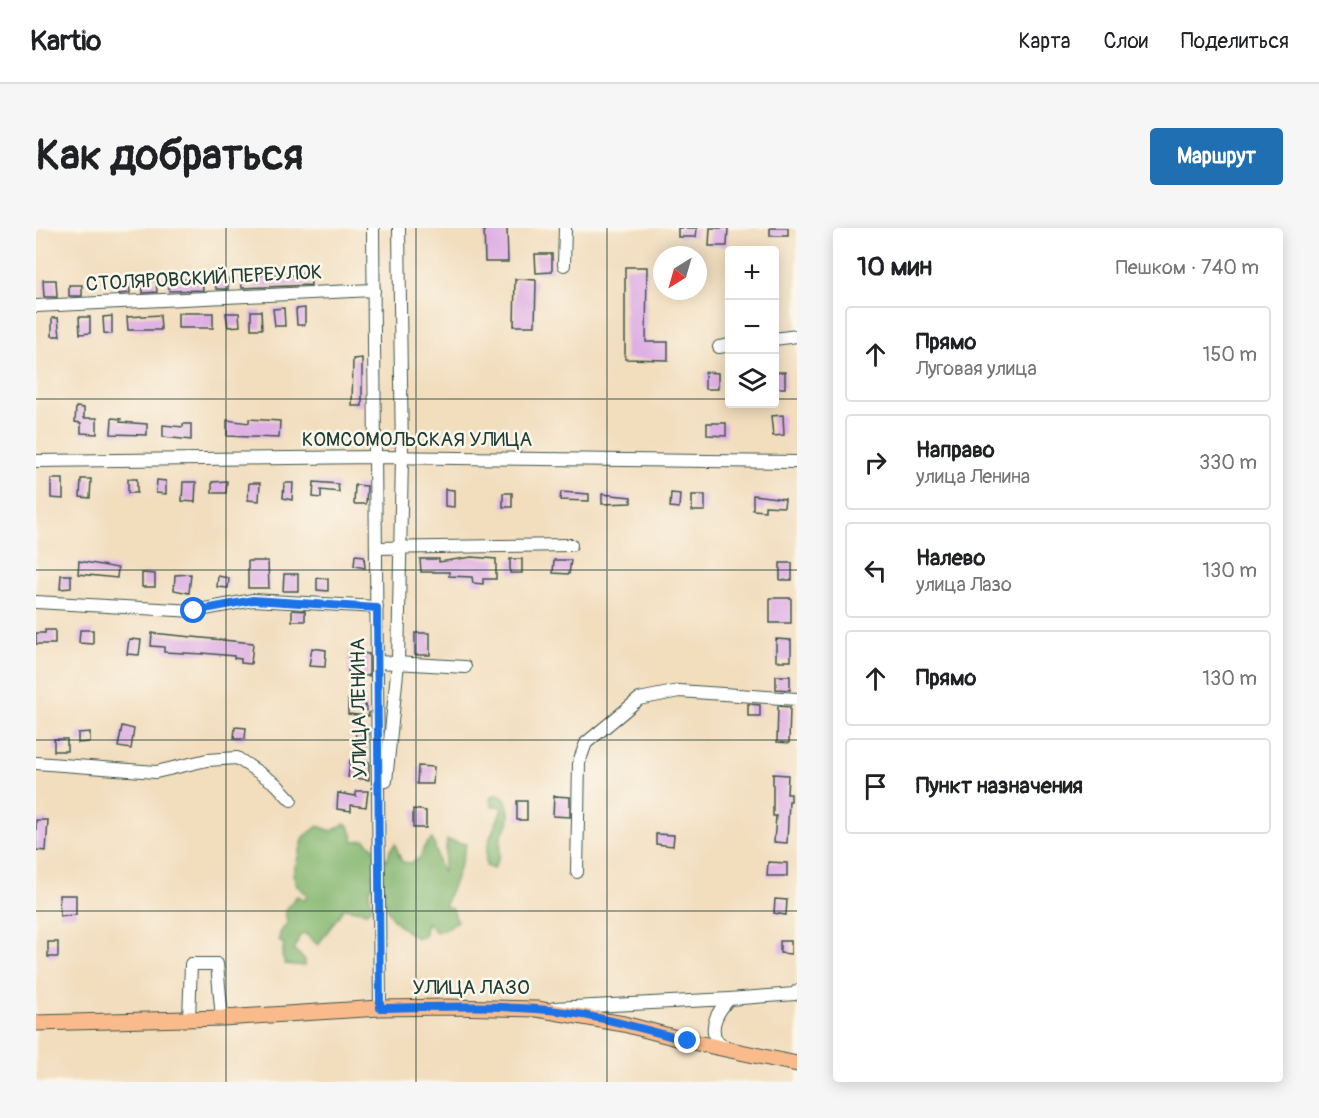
<!DOCTYPE html>
<html lang="ru">
<meta charset="utf-8">
<style>
:root{--surface:#fff;--page:#f6f6f6;--text:#202124;--muted:#757577;--line:#e0e0e0;--accent:#1f6fb2}
body{margin:0;font-family:Pangolin,sans-serif;background:var(--page);color:var(--text)}
.controls{position:absolute;right:18px;top:18px;display:grid;overflow:hidden;border-radius:6px;box-shadow:0 3px 15px #0003}
.controls button{width:54px;height:54px;display:grid;place-items:center;padding:0;border:0;border-bottom:2px solid var(--line);background:var(--surface);color:var(--text);font:30px sans-serif}
.compass{position:absolute;left:617px;top:18px;width:54px;height:54px;border-radius:50%;background:var(--surface);box-shadow:0 3px 15px #0003;rotate:217deg}
.stop{position:absolute;width:18px;height:18px;margin:-14px;border:4px solid #1a73e8;border-radius:50%;background:#fff}
.stop.end{background:#1a73e8;border-color:#fff;box-shadow:0 2px 6px #0008}
.list{margin:0;padding:0;list-style:none}
h2{display:flex;justify-content:space-between;align-items:center;height:78px;margin:0;padding:0 24px;font-size:26px}
h2 small{font-size:20px;font-weight:400;color:var(--muted)}
.list li{display:grid;grid-template-columns:39px 1fr auto;gap:18px;align-items:center;box-sizing:border-box;height:96px;margin:0 12px 12px;padding:0 12px;border:2px solid var(--line);border-radius:6px}
.list b{display:block;font-size:22px;white-space:nowrap}
.list p{margin:0;font-size:20px;white-space:nowrap;color:var(--muted)}
.list em{font-size:20px;font-style:normal;color:var(--muted)}
.icon{flex:none;width:33px;height:33px;fill:none;stroke:currentColor;stroke-width:2;stroke-linecap:round;stroke-linejoin:round}
.map{position:relative;flex:none;width:761px;height:854px;overflow:hidden;border-radius:6px}
header{display:flex;align-items:center;gap:36px;box-sizing:border-box;height:84px;padding:0 30px;background:var(--surface);border-bottom:2px solid var(--line)}
header strong{font-size:28px}
nav{display:flex;gap:33px;margin-inline-start:auto;font-size:21px}
.intro{display:flex;align-items:center;justify-content:space-between;box-sizing:border-box;height:144px;padding:0 36px}
h1{margin:0;font-size:42px}
.button{padding:15px 27px;border-radius:6px;background:var(--accent);color:#fff;font-size:21px;font-weight:700}
main{display:flex;gap:36px;padding:0 36px}
aside{flex:1;background:var(--surface);border-radius:6px;box-shadow:0 3px 15px #0003}
.map>svg:first-child{display:block}
.forest{fill:#86b771;stroke:#527a52;stroke-width:1.5}
.building{fill:#deaee4}
.lines{fill:none;stroke-linecap:round;stroke-linejoin:round}
.minor-casing{stroke:#3f5549;stroke-width:14}
.major-casing{stroke:#3f5549;stroke-width:17}
.minor{stroke:#fff;stroke-width:12}
.major{stroke:#fabb8c;stroke-width:15}
.route{stroke:#1a73e8;stroke-width:8}
.grid{fill:none;stroke:#1f3d34;stroke-width:1.5;stroke-opacity:0.55}
.labels{text-anchor:middle;dominant-baseline:central;stroke-width:5;stroke-linejoin:round;paint-order:stroke}
.street-label{font-size:20px;fill:#1f3d34;stroke:#fbf7ec}
</style>
<header>
<strong>Kartio</strong>
<nav><a>Карта</a><a>Слои</a><a>Поделиться</a></nav>
</header>
<div class="intro"><h1>Как добраться</h1><a class="button">Маршрут</a></div>
<main>
<div class="map">
<svg width="761" height="854" viewBox="0 0 761 854">
<rect width="100%" height="100%" fill="#fbf7ec"/>
<filter id="ink" filterUnits="userSpaceOnUse"><feTurbulence type="fractalNoise" baseFrequency=".0167" numOctaves="2"/><feDisplacementMap in="SourceGraphic" scale="12" xChannelSelector="R" yChannelSelector="G"/><feConvolveMatrix kernelMatrix="1 2 1 2 8 2 1 2 1" color-interpolation-filters="sRGB"/></filter>
<filter id="wash" filterUnits="userSpaceOnUse"><feTurbulence type="fractalNoise" baseFrequency=".008" numOctaves="4" result="noise"/><feDisplacementMap in="SourceGraphic" scale="24" xChannelSelector="R" yChannelSelector="G"/><feGaussianBlur stdDeviation="1.35" result="paint"/><feColorMatrix in="noise" values="0 0 0 0 0 0 0 0 0 0 0 0 0 0 0 0 0 1.4 0 .05"/><feComposite in="paint" operator="in"/></filter>
<g filter="url(#wash)">
<rect width="100%" height="100%" fill="#f2ddbd"/>
<g class="forest">
<path d="M 463,566 C 473,572 476,590 470,600 C 466,606 466,601 465,608 C 464,623 465,628 457,641 L 450,638 C 448,616 459,600 466,581 L 462,578 L 456,578 L 454,572 L 456,568 Z"/>
<path d="M 308,596 L 313,598 L 318,613 L 329,612 L 351,632 L 354,622 L 359,616 L 366,634 L 375,635 L 384,630 L 388,619 L 396,611 C 402,622 399,632 407,644 L 411,612 L 430,616 C 428,629 422,642 418,655 C 415,663 409,670 410,679 L 417,681 L 421,693 L 412,700 L 400,704 L 391,695 L 388,708 L 381,710 C 358,696 349,687 348,660 L 336,658 L 333,664 L 336,680 L 330,684 L 308,680 L 282,717 L 268,705 L 263,709 L 258,722 L 269,732 L 268,738 L 249,736 L 246,728 L 248,716 L 243,713 L 244,705 L 251,695 L 249,683 L 261,668 L 269,672 L 271,666 L 261,658 L 257,646 L 268,609 L 282,598 L 296,603 Z"/>
</g>
<g id="blocks">
<g class="building">
<polygon points="448,0 471,0 472,34 449,34"/>
<polygon points="642,0 661,0 660,9 642,9"/>
<polygon points="674,0 692,0 691,18 673,18"/>
<rect x="734" y="0" width="18" height="8"/>
<polygon points="499,26 516,26 516,44 500,45"/>
<polygon points="589,39 611,39 610,114 632,114 632,132 589,131"/>
<polygon points="235,46 235,48 274,46 275,57 206,60 205,49 223,49 223,47"/>
<polygon points="179,50 192,50 192,61 180,61"/>
<polygon points="154,51 166,52 167,62 133,63 132,52"/>
<polygon points="479,51 500,52 499,98 478,98"/>
<polygon points="7,52 20,52 21,69 8,69"/>
<polygon points="106,52 120,53 121,64 107,65"/>
<polygon points="83,53 93,53 94,65 83,66"/>
<rect x="33" y="57" width="13" height="11"/>
<polygon points="248,80 249,98 239,98 237,81"/>
<polygon points="269,80 269,97 261,97 260,81"/>
<polygon points="215,83 225,83 226,101 215,101"/>
<rect x="142" y="85" width="35" height="15"/>
<polygon points="190,85 203,85 204,98 192,99"/>
<polygon points="124,87 125,102 92,102 91,89"/>
<polygon points="76,88 76,106 68,105 67,89"/>
<polygon points="43,89 54,89 54,105 44,106"/>
<polygon points="16,90 22,90 24,108 16,108"/>
<polygon points="326,130 326,178 316,178 317,131"/>
<polygon points="669,144 682,145 682,161 669,161"/>
<rect x="738" y="144" width="11" height="16"/>
<polygon points="40,179 48,180 48,190 61,190 61,206 45,205 45,195 39,194"/>
<polygon points="747,187 748,207 737,208 735,188"/>
<polygon points="76,190 85,191 84,194 111,196 111,207 75,206"/>
<polygon points="213,191 244,193 243,210 191,208 191,192 213,195"/>
<polygon points="671,195 690,195 690,208 671,207"/>
<polygon points="147,196 155,196 155,212 127,209 127,197 147,199"/>
<polygon points="15,251 27,251 27,271 15,270"/>
<polygon points="45,251 55,251 54,270 44,269"/>
<rect x="92" y="251" width="9" height="14"/>
<polygon points="121,252 130,253 130,266 120,265"/>
<polygon points="191,253 190,265 176,265 176,254"/>
<polygon points="147,254 160,254 159,274 146,273"/>
<polygon points="278,254 302,256 303,264 285,262 285,270 277,269"/>
<polygon points="213,255 224,255 223,273 212,272"/>
<polygon points="248,255 257,255 256,272 247,270"/>
<polygon points="319,257 331,258 330,276 318,276"/>
<polygon points="409,261 418,262 418,279 409,278"/>
<polygon points="525,264 553,266 553,273 524,272"/>
<rect x="467" y="265" width="9" height="14"/>
<polygon points="635,265 644,266 643,280 634,279"/>
<polygon points="566,266 595,269 595,275 566,276"/>
<rect x="656" y="267" width="13" height="16"/>
<polygon points="717,267 749,271 748,279 729,278 729,283 717,282"/>
<polygon points="319,327 328,328 329,340 318,338"/>
<polygon points="436,329 460,331 460,351 447,351 447,356 437,355 436,349 413,348 413,344 385,344 384,331 403,331 403,334"/>
<rect x="474" y="331" width="12" height="14"/>
<polygon points="518,332 535,332 533,346 517,345"/>
<polygon points="43,333 82,340 81,350 42,346"/>
<polygon points="212,333 232,333 233,360 212,360"/>
<rect x="744" y="335" width="12" height="17"/>
<polygon points="106,345 119,346 119,359 106,359"/>
<polygon points="155,346 153,365 138,362 139,347"/>
<polygon points="248,346 262,346 262,363 247,363"/>
<polygon points="25,347 35,347 35,360 24,361"/>
<polygon points="182,348 193,350 192,360 181,359"/>
<polygon points="281,350 292,351 292,363 281,362"/>
<rect x="734" y="370" width="21" height="25"/>
<polygon points="256,382 269,383 269,393 256,393"/>
<polygon points="9,402 19,402 19,416 0,416 0,405 9,405"/>
<polygon points="44,402 57,402 57,416 43,415"/>
<polygon points="116,405 217,415 215,436 205,435 205,431 198,430 198,428 167,425 167,426 128,424 128,419 115,418"/>
<rect x="379" y="405" width="15" height="22"/>
<polygon points="93,411 105,412 103,427 91,426"/>
<polygon points="740,411 755,412 755,433 740,433"/>
<polygon points="276,420 290,422 289,439 273,438"/>
<polygon points="313,424 333,426 333,448 312,446"/>
<polygon points="740,448 754,448 754,462 740,461"/>
<polygon points="312,471 327,471 333,488 312,486"/>
<polygon points="712,476 724,477 724,488 712,488"/>
<polygon points="742,478 754,479 753,515 741,514"/>
<polygon points="86,498 98,501 95,521 82,519"/>
<polygon points="199,499 210,500 209,511 198,511"/>
<polygon points="320,502 333,503 331,518 319,517"/>
<polygon points="54,504 54,514 42,515 42,505"/>
<rect x="18" y="511" width="13" height="12"/>
<polygon points="314,532 333,534 333,552 312,549"/>
<polygon points="382,538 398,539 397,556 381,556"/>
<polygon points="737,546 752,547 751,566 755,566 755,573 753,573 751,615 738,614 740,588 737,588"/>
<polygon points="320,563 332,563 330,579 315,577 315,583 301,581 302,565 320,568"/>
<polygon points="518,568 534,569 534,589 517,588"/>
<rect x="481" y="573" width="10" height="19"/>
<polygon points="377,581 390,583 390,600 377,600"/>
<polygon points="0,592 12,592 10,623 0,622"/>
<polygon points="620,606 638,607 637,618 620,616"/>
<polygon points="732,634 751,635 751,648 731,648"/>
<polygon points="23,667 40,667 40,687 24,688"/>
<polygon points="739,671 751,672 750,687 738,685"/>
<polygon points="744,713 755,713 755,726 744,725"/>
<rect x="12" y="714" width="10" height="15"/>
</g>
</g>
</g>
<g filter="url(#ink)">
<use href="#blocks" fill-opacity="0" stroke="#3f5549" stroke-width="1.5"/>
<g class="lines">
<g class="minor-casing">
<g id="minor">
<polyline points="337,0 344,780"/>
<polyline points="528,37 529,0"/>
<polyline points="0,78 338,62"/>
<polyline points="738,111 761,108"/>
<polyline points="683,119 694,117"/>
<polyline points="0,233 340,229 761,234"/>
<polyline points="340,320 535,317"/>
<polyline points="0,374 158,383 217,372 341,379"/>
<polyline points="342,434 429,439"/>
<polyline points="0,535 120,544 171,532 201,530 240,556 255,572"/>
<polyline points="350,553 362,435 366,229 363,0"/>
<polyline points="541,644 543,534 550,515 603,471 643,463 761,471"/>
<polyline points="518,780 693,771 759,766 761,763"/>
<polyline points="153,791 155,736 181,736 186,790"/>
<path d="M 692,821 L 680,812 C 673,796 683,782 693,771"/>
</g>
</g>
<g class="major-casing">
<polyline id="major" points="0,795 186,790 344,780 411,779 501,781 588,796 652,813 761,836"/>
</g>
<use href="#minor" class="minor"/>
<use href="#major" class="major"/>
</g>
</g>
<g class="lines" filter="url(#ink)">
<path class="route" d="M 158,383 L 217,372 L 341,380 L 344,780 C 396,779 448,777 500,781 C 551,784 603,800 652,813"/>
</g>
<path class="grid" d="M 190,0 L 190,854M 380,0 L 380,854M 571,0 L 571,854M 0,171 L 694,171M 738,171 L 761,171M 0,342 L 761,342M 0,512 L 761,512M 0,683 L 761,683"/>
<g class="labels">
<g class="street-label">
<text transform="translate(168 50) rotate(-3)">СТОЛЯРОВСКИЙ ПЕРЕУЛОК</text>
<text x="381" y="211">КОМСОМОЛЬСКАЯ УЛИЦА</text>
<text transform="translate(323 480) rotate(-91)">УЛИЦА ЛЕНИНА</text>
<text x="435" y="759">УЛИЦА ЛАЗО</text>
</g>
</g>
</svg>
<div class="controls">
<button>+</button>
<button>−</button>
<button><svg class="icon" aria-label="layers" viewBox="0 0 24 24"><path d="M12 4l9 5-9 5-9-5zM3 14l9 5 9-5"/></svg></button>
</div>
<svg class="compass" viewBox="-18 -18 36 36"><path d="M0-13l5 13h-10z" fill="#e53935"/><path d="M0 13l5-13h-10z" fill="#757577"/></svg>
<div class="stop" style="left:158px;top:383px"></div>
<div class="stop end" style="left:652px;top:813px"></div>
</div>
<aside>
<h2>10 мин<small>Пешком · 740 m</small></h2>
<ul class="list">
<li><svg class="icon" aria-label="ahead" viewBox="0 0 24 24"><path d="M12 20V5M6 11l6-6 6 6"/></svg><div><b>Прямо</b><p>Луговая улица</p></div><em>150 m</em></li>
<li><svg class="icon" aria-label="right" viewBox="0 0 24 24"><path d="M7 20v-9h11M14 6l5 5-5 5"/></svg><div><b>Направо</b><p>улица Ленина</p></div><em>330 m</em></li>
<li><svg class="icon" aria-label="left" viewBox="0 0 24 24"><path d="M17 20v-9H6M10 6l-5 5 5 5"/></svg><div><b>Налево</b><p>улица Лазо</p></div><em>130 m</em></li>
<li><svg class="icon" aria-label="ahead" viewBox="0 0 24 24"><path d="M12 20V5M6 11l6-6 6 6"/></svg><div><b>Прямо</b></div><em>130 m</em></li>
<li><svg class="icon" aria-label="arrive" viewBox="0 0 24 24"><path d="M6 21V4h12l-3 4 3 4H6"/></svg><div><b>Пункт назначения</b></div></li>
</ul>
</aside>
</main>
